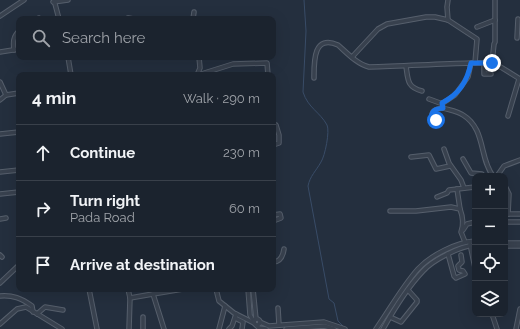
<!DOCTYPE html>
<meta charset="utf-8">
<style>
:root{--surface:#1b232e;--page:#282f3a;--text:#f1f3f6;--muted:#a0a4aa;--line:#39404a}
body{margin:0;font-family:Raleway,sans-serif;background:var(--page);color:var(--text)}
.controls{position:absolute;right:12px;bottom:12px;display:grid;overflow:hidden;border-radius:8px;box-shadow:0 4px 16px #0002}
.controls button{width:36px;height:36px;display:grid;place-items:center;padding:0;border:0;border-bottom:1px solid var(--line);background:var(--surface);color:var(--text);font:20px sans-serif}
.stop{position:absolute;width:12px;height:12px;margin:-9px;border:3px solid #1a73e8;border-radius:50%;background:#fff}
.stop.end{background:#1a73e8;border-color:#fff;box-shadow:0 1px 4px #0008}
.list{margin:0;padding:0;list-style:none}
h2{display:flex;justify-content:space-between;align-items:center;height:52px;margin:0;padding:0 16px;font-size:17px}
h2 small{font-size:13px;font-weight:400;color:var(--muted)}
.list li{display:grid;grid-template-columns:26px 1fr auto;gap:12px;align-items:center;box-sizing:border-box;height:56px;padding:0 16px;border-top:1px solid var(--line)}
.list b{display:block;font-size:15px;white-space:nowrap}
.list p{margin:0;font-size:13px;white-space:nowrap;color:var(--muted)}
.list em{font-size:13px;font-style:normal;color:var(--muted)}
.icon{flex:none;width:22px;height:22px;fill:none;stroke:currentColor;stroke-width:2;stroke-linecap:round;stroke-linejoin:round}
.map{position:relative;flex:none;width:520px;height:329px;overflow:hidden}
.search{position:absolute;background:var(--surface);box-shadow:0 4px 16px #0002;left:16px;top:16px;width:260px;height:44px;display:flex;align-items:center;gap:10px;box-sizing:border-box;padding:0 14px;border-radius:8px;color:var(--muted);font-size:15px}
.panel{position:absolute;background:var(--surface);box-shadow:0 4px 16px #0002;left:16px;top:72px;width:260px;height:220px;border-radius:8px}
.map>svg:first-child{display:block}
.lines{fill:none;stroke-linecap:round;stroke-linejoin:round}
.stream{stroke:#394c67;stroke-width:1}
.minor-casing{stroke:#565f6c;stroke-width:5.5}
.minor{stroke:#38414e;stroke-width:3.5}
.route{stroke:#1a73e8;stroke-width:5}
</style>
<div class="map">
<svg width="520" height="329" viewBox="0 0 520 329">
<rect width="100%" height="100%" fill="#242f3e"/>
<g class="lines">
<path class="stream" d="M 304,0 L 306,31 L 303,92 C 308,108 320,112 327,125 C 330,131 325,156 321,162 C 316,171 310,176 308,186 L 329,299 L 334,303 L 338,321 L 343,326"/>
<g class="minor-casing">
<g id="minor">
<polyline points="54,0 59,19"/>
<polyline points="448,0 447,7 448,20"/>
<polyline points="53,2 68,0"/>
<polyline points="0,16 24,0"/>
<polyline points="128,18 134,19"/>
<polyline points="37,19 39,18"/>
<polyline points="193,19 194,12"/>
<polyline points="477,27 495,20"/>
<polyline points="517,38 518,19"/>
<path d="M 14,50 C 13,42 13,37 19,31"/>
<polyline points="0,52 19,49"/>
<polyline points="68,57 71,75"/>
<polyline points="352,57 378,29 387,24 426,17 435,17 448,20 477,39 475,63 471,63 468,77 455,95 443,103 440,103 429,99"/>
<polyline points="475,63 492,63 499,66 520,79"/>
<polyline points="484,63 484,74 491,74"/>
<polyline points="492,63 494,44 495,42 495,0"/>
<path d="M 406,66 C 408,80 407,87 422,91"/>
<polyline points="197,75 200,68 199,57"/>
<polyline points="198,75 233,64 267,63 268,75"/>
<path d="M 314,78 C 314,62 313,34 338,45 C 347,53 357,64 369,67 C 403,66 437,64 471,63"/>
<polyline points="0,82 6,95 19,93"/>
<polyline points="0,100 6,95"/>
<path d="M 442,103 L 443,108 C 449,110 457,111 463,115 C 486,129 479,158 493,176"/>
<polyline points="508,116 519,79"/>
<path d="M 436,120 L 432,114 C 434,109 438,109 443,108"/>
<polyline points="0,134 19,132"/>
<polyline points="273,145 279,143 279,135 276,125"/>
<polyline points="444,149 449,163 461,180 464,188"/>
<polyline points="411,157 429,155 436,169 450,166"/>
<polyline points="463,159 471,173 482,174 483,176"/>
<polyline points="0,172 19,170"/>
<polyline points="497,176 504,166 520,160"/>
<polyline points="505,186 509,194 508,214 505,214"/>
<polyline points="457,189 460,209"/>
<polyline points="0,194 19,192"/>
<polyline points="437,197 447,193 449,190 475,187"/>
<path d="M 390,211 L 416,211 L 451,207 L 460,209 C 463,217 464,224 461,232 L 465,242"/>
<polyline points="508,214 520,214"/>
<polyline points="273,215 280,214 281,218 273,221"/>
<polyline points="0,219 6,218"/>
<polyline points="505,222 520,222"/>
<polyline points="463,230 467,224 475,222"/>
<polyline points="505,243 520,243"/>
<polyline points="470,244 475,268"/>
<polyline points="505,246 520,246"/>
<polyline points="448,254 454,276 456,278 465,274 463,271 459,270 458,266 462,262 461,255"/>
<polyline points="0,255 2,257"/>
<path d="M 273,262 C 280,262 283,256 284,249"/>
<polyline points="0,283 19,265"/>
<polyline points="89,289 97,329"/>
<polyline points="128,289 130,298 129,329"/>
<polyline points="216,289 219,301 234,313 254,323"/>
<polyline points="248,289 250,315 254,322"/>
<polyline points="253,289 256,319"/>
<path d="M 0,296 C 13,295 21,298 32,306 L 33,312"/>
<polyline points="130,298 153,294"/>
<polyline points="278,308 279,325"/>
<polyline points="37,314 45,307 63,310"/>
<polyline points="492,314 497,329"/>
<polyline points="143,317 143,329"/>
<polyline points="390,317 401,322 417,302 417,300 408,290"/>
<polyline points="235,318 243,322 242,329"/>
<circle cx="257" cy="322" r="3"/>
<polyline points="260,322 269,326 324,322 345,329"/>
<polyline points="0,324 17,309 26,307 62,329"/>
<polyline points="256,325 259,328 266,329"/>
<polyline points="164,329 153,294 183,289"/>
<polyline points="219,329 225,306"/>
<polyline points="229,329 232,326 236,314"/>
<polyline points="286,329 324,326 334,329"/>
<path d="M 376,329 C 390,309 402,287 418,269 C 431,255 457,242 475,241"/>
<path d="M 383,329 C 394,309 407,288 423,271 C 433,260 460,246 475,245"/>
<polyline points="516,329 520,309"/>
</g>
</g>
<use href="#minor" class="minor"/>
</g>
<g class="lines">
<path class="route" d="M 436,120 L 432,114 C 433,109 438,109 443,108 L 442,103 C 459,94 467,82 471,63 L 492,63"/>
</g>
</svg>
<div class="controls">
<button>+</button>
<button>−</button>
<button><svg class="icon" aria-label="locate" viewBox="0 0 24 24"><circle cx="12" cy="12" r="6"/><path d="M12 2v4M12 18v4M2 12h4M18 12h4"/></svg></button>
<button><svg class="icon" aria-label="layers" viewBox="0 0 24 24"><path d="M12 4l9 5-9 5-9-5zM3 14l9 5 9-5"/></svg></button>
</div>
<div class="stop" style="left:436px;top:120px"></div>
<div class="stop end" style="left:492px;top:63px"></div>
<div class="search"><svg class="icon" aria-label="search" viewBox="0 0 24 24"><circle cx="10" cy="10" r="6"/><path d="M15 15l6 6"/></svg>Search here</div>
<section class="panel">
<h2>4 min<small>Walk · 290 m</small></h2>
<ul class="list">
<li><svg class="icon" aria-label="ahead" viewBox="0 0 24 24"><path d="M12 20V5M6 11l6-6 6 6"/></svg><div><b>Continue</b></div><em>230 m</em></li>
<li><svg class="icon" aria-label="right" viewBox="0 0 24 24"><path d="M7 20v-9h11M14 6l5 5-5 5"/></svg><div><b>Turn right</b><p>Pada Road</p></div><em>60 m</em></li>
<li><svg class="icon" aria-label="arrive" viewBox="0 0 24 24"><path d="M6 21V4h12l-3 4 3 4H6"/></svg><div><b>Arrive at destination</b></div></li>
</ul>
</section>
</div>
